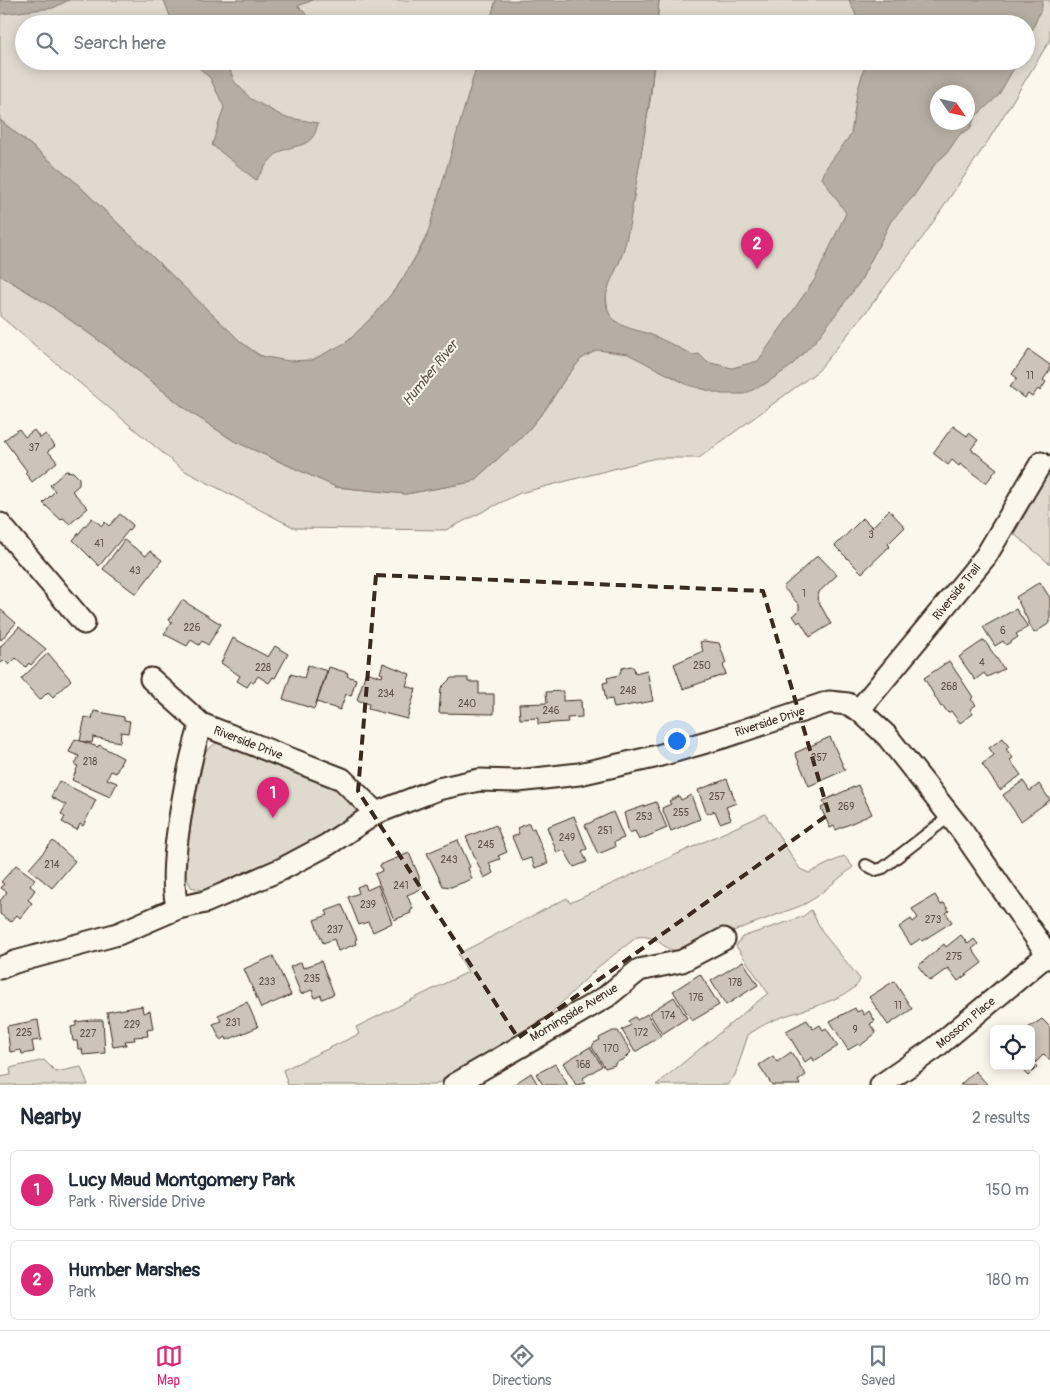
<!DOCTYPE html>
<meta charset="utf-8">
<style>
:root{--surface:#fff;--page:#f2f2f3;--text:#1f2937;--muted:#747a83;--line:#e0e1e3;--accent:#db2777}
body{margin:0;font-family:Pangolin,sans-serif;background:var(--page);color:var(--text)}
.controls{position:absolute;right:15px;bottom:15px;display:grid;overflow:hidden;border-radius:8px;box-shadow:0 2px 12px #0003}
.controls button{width:45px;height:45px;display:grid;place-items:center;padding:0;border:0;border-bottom:1px solid var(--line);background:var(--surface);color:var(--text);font:25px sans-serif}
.compass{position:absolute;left:930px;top:85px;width:45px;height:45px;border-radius:50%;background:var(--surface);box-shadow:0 2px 12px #0003;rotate:124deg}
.you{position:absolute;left:676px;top:740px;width:18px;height:18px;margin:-12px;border:4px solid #fff;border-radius:50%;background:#1a73e8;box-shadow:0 0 0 8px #1a73e833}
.badge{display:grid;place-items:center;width:32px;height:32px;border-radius:50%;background:var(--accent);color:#fff;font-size:16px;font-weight:700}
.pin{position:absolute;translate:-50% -41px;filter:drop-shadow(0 1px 2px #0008)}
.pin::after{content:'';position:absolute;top:26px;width:18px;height:15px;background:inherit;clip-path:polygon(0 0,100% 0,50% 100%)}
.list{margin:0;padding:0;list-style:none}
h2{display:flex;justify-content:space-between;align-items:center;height:65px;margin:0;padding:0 20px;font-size:21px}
h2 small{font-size:16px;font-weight:400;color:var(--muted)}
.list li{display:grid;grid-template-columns:32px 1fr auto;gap:15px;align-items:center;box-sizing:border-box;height:80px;margin:0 10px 10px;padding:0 10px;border:1px solid var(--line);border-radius:8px}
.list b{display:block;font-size:19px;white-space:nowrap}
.list p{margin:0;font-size:16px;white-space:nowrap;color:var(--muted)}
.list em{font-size:16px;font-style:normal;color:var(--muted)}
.icon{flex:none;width:28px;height:28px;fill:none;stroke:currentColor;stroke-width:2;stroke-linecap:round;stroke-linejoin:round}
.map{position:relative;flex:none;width:1050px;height:1085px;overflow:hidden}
.search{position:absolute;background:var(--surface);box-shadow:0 2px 12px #0003;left:15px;right:15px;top:15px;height:55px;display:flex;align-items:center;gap:12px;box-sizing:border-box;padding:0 18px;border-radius:28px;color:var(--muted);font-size:19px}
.sheet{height:245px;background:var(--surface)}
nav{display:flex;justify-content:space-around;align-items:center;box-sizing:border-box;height:70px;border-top:1px solid var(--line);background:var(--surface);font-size:14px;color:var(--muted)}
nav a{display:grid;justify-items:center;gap:2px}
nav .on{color:var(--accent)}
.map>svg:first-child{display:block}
.green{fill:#dfd9ce;stroke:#8d8276;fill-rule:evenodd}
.water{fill:#b6aea2;stroke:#85796d;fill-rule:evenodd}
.building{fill:#ccc4b9;stroke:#3b2a1e}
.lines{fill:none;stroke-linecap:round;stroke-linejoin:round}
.service-casing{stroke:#3b2a1e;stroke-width:14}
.minor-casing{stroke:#3b2a1e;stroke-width:25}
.service{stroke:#fbf7ec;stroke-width:10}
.minor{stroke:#fbf7ec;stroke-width:21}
.marked{fill:none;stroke:#3b2a1e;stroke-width:4;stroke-dasharray:10 6;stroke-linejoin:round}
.labels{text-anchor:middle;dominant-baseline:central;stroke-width:4;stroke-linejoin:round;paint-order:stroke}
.number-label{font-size:10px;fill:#5f5045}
.street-label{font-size:12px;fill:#3b2a1e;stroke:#fbf7ec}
.water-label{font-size:14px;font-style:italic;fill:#605246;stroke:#fbf7ec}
</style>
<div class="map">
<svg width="1050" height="1085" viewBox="0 0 1050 1085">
<rect width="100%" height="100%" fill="#fbf7ec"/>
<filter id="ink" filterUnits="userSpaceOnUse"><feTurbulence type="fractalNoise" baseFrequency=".02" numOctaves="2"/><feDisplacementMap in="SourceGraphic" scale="10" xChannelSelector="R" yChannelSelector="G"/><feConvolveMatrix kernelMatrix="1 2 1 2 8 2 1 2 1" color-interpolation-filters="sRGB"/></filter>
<g filter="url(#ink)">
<g class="green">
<path d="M 0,0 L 496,0 L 489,24 L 24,24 L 24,61 L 478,61 L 434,217 C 415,268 367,343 313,360 C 300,364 273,361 260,355 C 253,352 247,346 241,342 L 71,178 L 0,120 Z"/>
<path d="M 659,0 L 1050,0 L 1050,40 L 988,141 L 925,234 L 866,312 L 818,371 L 699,458 L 656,458 L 520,493 L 446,530 L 295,528 L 183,470 L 0,316 L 0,275 L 49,305 L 108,347 L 187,410 L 234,441 L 336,487 L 406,494 L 472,482 L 523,436 L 545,410 L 565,379 L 581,359 L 591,352 L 608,311 L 606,295 L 610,280 L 619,262 L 629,222 L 651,95 L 654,61 L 1026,61 L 1026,24 L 657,24 ZM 938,92 L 968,92 L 968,122 L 938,122 Z"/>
<polygon points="1050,468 1050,564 1014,534"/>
<polygon points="216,743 223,743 350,793 357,807 356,814 309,849 206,891 191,887 184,872 193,811 205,752"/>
<path d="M 765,814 L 800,869 L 809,873 L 844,856 L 853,867 L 815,898 L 803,905 L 693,946 C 688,948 682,951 678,951 C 663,951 659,934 637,937 L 598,967 L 545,1019 L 435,1085 L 288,1085 L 283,1070 L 359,1034 L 356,1027 L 468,972 L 458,954 L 567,898 L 570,903 Z"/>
<path d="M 811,910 L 823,933 L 860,979 C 857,997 798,1011 782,1017 C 770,1021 759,1027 748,1035 L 735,1075 L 727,1085 L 656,1085 L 768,993 L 736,946 L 742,937 L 802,917 Z"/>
<polygon points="44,1060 56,1072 81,1067 88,1085 0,1085 0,1077 11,1075 10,1068"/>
</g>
<g class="water">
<polygon points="0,0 69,0 53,8 0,14"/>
<polygon points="164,0 313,0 298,6 316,24 275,24 260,19 246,24 173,24"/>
<polygon points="496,0 659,0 657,24 489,24"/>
<polygon points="849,0 1042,0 1042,7 1026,44 1026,24 860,24"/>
<path d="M 171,61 L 227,61 L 234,81 L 251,99 L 284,117 L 318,123 C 312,154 291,140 273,157 C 267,163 261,173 256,180 L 212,145 L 224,107 L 210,78 L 194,63 Z"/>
<path d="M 478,61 L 654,61 C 650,103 643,144 636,185 C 631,211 629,239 619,263 C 612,280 599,298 611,316 C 620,329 640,330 652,335 C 666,341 679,348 693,355 L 699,354 L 707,362 L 732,368 L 758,361 L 815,279 L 846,213 L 822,178 L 826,168 L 851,134 L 857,93 L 866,61 L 1018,61 L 998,96 L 975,117 L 970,129 L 960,134 L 947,153 L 935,164 L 913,197 L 891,221 L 860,282 L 817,339 L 790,367 L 765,384 L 744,394 L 721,394 L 688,385 L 628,354 L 597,350 L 581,359 L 565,379 L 545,410 L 523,436 L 472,482 L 406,494 L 336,487 L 234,441 L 187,410 L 108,347 L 49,305 L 0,275 L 0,120 L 71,178 L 241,342 L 260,356 L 289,361 L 312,360 L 347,342 L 376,313 L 400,283 L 426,239 ZM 938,92 L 968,92 L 968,122 L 938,122 Z"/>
</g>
<g class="building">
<polygon points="1029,350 1050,365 1050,370 1043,380 1046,382 1040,391 1038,389 1032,397 1028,394 1025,398 1010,387 1017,378 1012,374"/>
<polygon points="953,426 967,436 969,433 978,440 971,449 997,469 986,483 960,464 959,466 952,460 948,465 933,453"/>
<polygon points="19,429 25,437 34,430 40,438 46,434 55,446 48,451 57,462 32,482 25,473 27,471 4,440"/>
<polygon points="66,471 73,472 79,478 79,485 72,491 88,508 70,524 63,518 61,520 43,503 55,491 50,485"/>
<polygon points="889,510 905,527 888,544 890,546 862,573 835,546 863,518 872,527"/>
<polygon points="120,514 133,525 99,566 73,540 92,518 102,526 105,522 109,526"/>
<polygon points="124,540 146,556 150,551 162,560 136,594 103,569"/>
<polygon points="818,555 837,575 819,592 817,599 831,624 810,637 800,621 798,623 793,616 799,611 799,605 783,587"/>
<polygon points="1040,582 1050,598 1050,623 1034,633 1016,597"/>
<polygon points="182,600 221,624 208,645 202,641 199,645 191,640 187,646 164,634 172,622 169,620"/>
<polygon points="0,609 16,623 1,640 0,639"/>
<polygon points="1016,609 1028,627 1016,634 1018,637 1006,645 1003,641 995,646 983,627"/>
<polygon points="19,627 46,649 31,665 29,663 26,667 16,658 9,665 4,660 0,664 0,647"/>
<polygon points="233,638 268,657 275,646 288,654 275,678 273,677 269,683 258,676 254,682 251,681 247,687 237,681 240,676 221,663"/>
<polygon points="984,640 1004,669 987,677 984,673 975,680 959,657"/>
<polygon points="704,641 719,643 726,663 723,665 726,674 683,689 674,664 703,651 700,642"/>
<polygon points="48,653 71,680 53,697 48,692 40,700 21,679"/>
<polygon points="949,661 973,697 971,699 976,705 970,709 973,714 960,723 951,711 948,713 943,706 941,707 924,678"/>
<polygon points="383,663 410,674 406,686 416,689 407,719 368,709 369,704 357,700 366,672 382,677 383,674 380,673"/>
<polygon points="308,665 327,671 314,709 283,699 291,674 304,678"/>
<polygon points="631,666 634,668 635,673 647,670 653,701 614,708 612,699 606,700 603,683 608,682 607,678 619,675 622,668"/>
<polygon points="329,667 348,673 347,676 356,679 351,696 346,694 340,710 317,702"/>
<polygon points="451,678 468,678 468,682 479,682 479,694 494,694 494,714 439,713 441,688"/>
<polygon points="563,691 563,701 581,700 582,717 567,718 568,722 538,724 538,718 520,719 519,704 547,703 546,692"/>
<polygon points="94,711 124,717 124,720 130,721 128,733 121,732 120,742 93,737 92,743 80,741 85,717 92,719"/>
<polygon points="830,737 845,770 809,786 795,753"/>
<polygon points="1003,738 1009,747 1006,749 1013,758 1010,760 1021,775 1000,790 982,764 994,755 989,748"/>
<polygon points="75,739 98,747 99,745 123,758 116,773 111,771 107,779 117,783 110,797 72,780 78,766 75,765 79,756 69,752"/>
<polygon points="727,779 736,803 726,807 731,819 720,823 715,811 707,814 698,790"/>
<polygon points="59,781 96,800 83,826 80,824 77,830 62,822 65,817 61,814 66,805 51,797"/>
<polygon points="1023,781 1030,791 1039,784 1050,800 1021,821 1003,795"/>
<polygon points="858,785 872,814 836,830 834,826 830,828 821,808 825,806 823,801"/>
<polygon points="691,795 700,819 671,831 662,808 671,804 669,801 679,796 681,800"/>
<polygon points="656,802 667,828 639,840 635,831 629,833 624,813"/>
<polygon points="613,812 624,838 614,842 615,847 598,854 585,825"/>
<polygon points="574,816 587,849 582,851 587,862 574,867 564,850 557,853 547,827"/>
<polygon points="529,823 531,829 534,828 548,863 535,868 531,858 522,861 512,837 519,834 517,828"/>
<polygon points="496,825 507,852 498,856 500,859 489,863 493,873 484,878 466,837"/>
<polygon points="458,840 470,867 468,868 472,879 451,887 443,886 427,853"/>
<polygon points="53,841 75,861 52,888 29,869"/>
<polygon points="409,853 419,876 419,883 423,888 407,895 413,909 410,911 411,913 394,920 375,874 382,871 380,865"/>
<polygon points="16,865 35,879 30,886 35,890 28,900 32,903 20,918 17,915 11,922 0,914 0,901 7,892 1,888 4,884 1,882"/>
<polygon points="365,884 367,890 378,885 392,923 373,932 368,922 359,925 348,897 359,893 357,887"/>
<polygon points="935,895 941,905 944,903 949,911 946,913 952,922 922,941 920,939 911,945 899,927 911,919 913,922 918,918 912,909"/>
<polygon points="342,905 357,939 355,940 356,944 338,951 334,939 323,943 314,920 328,915 326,911"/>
<polygon points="961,935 968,944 974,939 978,944 972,949 982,963 958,981 948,968 930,981 918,966 944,944 946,947"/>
<polygon points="273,956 291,995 261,1008 244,969"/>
<polygon points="321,961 334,994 322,999 321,995 315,998 312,990 301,994 290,967 301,962 303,968"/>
<polygon points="743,961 758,985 726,1005 711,981"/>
<polygon points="700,974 719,1005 692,1021 673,991"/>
<polygon points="894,981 912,1009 888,1025 869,997"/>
<polygon points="674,997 687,1018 662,1034 649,1013"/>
<polygon points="247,1002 258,1027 227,1040 226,1037 221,1040 213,1024 221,1021 218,1015"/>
<polygon points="142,1006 143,1013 150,1011 153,1029 147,1030 148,1036 134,1037 135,1040 125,1041 126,1045 113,1047 107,1012"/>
<polygon points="855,1008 857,1012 861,1010 864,1015 869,1011 875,1021 870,1024 876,1033 860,1046 858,1044 848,1050 830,1021"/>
<polygon points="647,1014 661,1036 635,1052 622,1030 631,1025 628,1021 635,1017 637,1020"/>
<polygon points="1042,1019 1050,1027 1050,1061 1044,1054 1034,1064 1037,1067 1028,1076 1018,1066 1031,1066 1031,1029 1028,1028"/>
<polygon points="38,1020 41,1040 32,1041 34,1052 22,1054 21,1050 10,1052 7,1026"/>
<polygon points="91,1020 103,1020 105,1053 83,1055 82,1049 78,1049 77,1041 73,1041 71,1027 76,1026 76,1022"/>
<polygon points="807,1020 813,1029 820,1025 823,1030 826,1028 838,1046 814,1061 812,1057 805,1062 786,1031"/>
<polygon points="613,1031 618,1031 631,1052 624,1059 615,1063 615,1065 605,1068 592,1047 594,1043 600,1040 599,1038"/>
<polygon points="590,1047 602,1066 583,1078 586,1083 576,1085 563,1063"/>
<polygon points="791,1052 806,1075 798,1081 800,1085 772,1085 759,1065 773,1056 777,1062"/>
<polygon points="555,1064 568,1085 543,1085 536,1074"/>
<polygon points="975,1071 988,1085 960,1085"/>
<polygon points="531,1073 538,1085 513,1085"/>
</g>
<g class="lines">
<g class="service-casing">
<polyline id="service" points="866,865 876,870 883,868 950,816"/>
</g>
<g class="minor-casing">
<g id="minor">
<polyline points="0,524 84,623"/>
<polyline points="151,679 201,724 342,779 376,813"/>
<polyline points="859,710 986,556 1041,463"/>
<path d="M 178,908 C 165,873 189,761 201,724"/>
<polyline points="0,968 15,962 118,934 178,908 205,902 282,869 327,845 376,813 438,789 479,780 518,781 579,774 654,757 724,737 829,702 848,704 859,710 887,736 962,831 1050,958"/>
<polyline points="454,1085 606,997 639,970 682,961 724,939"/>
<polyline points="881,1085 935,1048 1047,955"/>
</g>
</g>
<use href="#service" class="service"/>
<use href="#minor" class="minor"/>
</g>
</g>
<path class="marked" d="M 376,575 L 763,591 L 829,814 L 518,1038 L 358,791 Z"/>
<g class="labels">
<g class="number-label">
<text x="1030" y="376">11</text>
<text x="34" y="448">37</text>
<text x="871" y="535">3</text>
<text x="99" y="544">41</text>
<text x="135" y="571">43</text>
<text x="804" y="594">1</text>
<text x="192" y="628">226</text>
<text x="1003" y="631">6</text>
<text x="982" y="663">4</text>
<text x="702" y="666">250</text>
<text x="263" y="668">228</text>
<text x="949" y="687">268</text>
<text x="628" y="691">248</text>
<text x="386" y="694">234</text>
<text x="467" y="704">240</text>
<text x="551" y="711">246</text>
<text x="819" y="758">257</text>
<text x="90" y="762">218</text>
<text x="717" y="797">257</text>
<text x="846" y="807">269</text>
<text x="681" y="813">255</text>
<text x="644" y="817">253</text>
<text x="605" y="831">251</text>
<text x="567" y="838">249</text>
<text x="486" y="845">245</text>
<text x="449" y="860">243</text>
<text x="52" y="865">214</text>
<text x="401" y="886">241</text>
<text x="368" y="905">239</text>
<text x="933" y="920">273</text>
<text x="335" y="930">237</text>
<text x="954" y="957">275</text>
<text x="312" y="979">235</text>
<text x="267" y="982">233</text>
<text x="735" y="983">178</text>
<text x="696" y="998">176</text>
<text x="898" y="1006">11</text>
<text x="668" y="1016">174</text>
<text x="233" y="1023">231</text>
<text x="132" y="1025">229</text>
<text x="855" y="1030">9</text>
<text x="24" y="1033">225</text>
<text x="641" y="1033">172</text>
<text x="88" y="1034">227</text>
<text x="611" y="1049">170</text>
<text x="583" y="1065">168</text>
</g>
<g class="street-label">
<text transform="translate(957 592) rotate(-51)">Riverside Trail</text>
<text transform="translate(770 722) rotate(-18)">Riverside Drive</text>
<text transform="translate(248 743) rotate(21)">Riverside Drive</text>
<text transform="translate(574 1013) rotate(-31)">Morningside Avenue</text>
<text transform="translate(966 1023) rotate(-40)">Mossom Place</text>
</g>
<g class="water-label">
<text transform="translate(430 373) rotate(-51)">Humber River</text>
</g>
</g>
</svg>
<div class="controls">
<button><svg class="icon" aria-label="locate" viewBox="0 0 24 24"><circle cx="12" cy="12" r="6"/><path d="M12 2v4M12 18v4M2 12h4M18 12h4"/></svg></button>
</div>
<svg class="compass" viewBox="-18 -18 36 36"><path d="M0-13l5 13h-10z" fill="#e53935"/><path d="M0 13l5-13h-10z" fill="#747a83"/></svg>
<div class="you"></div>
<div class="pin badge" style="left:273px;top:818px">1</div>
<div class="pin badge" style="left:757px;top:269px">2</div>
<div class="search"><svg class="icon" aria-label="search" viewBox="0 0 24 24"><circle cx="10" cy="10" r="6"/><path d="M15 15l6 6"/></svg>Search here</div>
</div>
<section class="sheet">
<h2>Nearby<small>2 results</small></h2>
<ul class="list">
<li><span class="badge">1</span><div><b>Lucy Maud Montgomery Park</b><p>Park · Riverside Drive</p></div><em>150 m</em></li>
<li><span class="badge">2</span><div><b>Humber Marshes</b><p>Park</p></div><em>180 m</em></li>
</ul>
</section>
<nav>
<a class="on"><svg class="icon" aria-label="map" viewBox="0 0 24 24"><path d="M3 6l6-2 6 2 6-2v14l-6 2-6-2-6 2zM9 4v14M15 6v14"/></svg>Map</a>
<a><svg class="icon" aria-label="directions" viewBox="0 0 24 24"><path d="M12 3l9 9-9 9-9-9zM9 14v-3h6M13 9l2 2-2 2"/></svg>Directions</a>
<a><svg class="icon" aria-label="saved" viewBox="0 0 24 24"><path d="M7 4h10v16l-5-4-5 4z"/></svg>Saved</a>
</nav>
